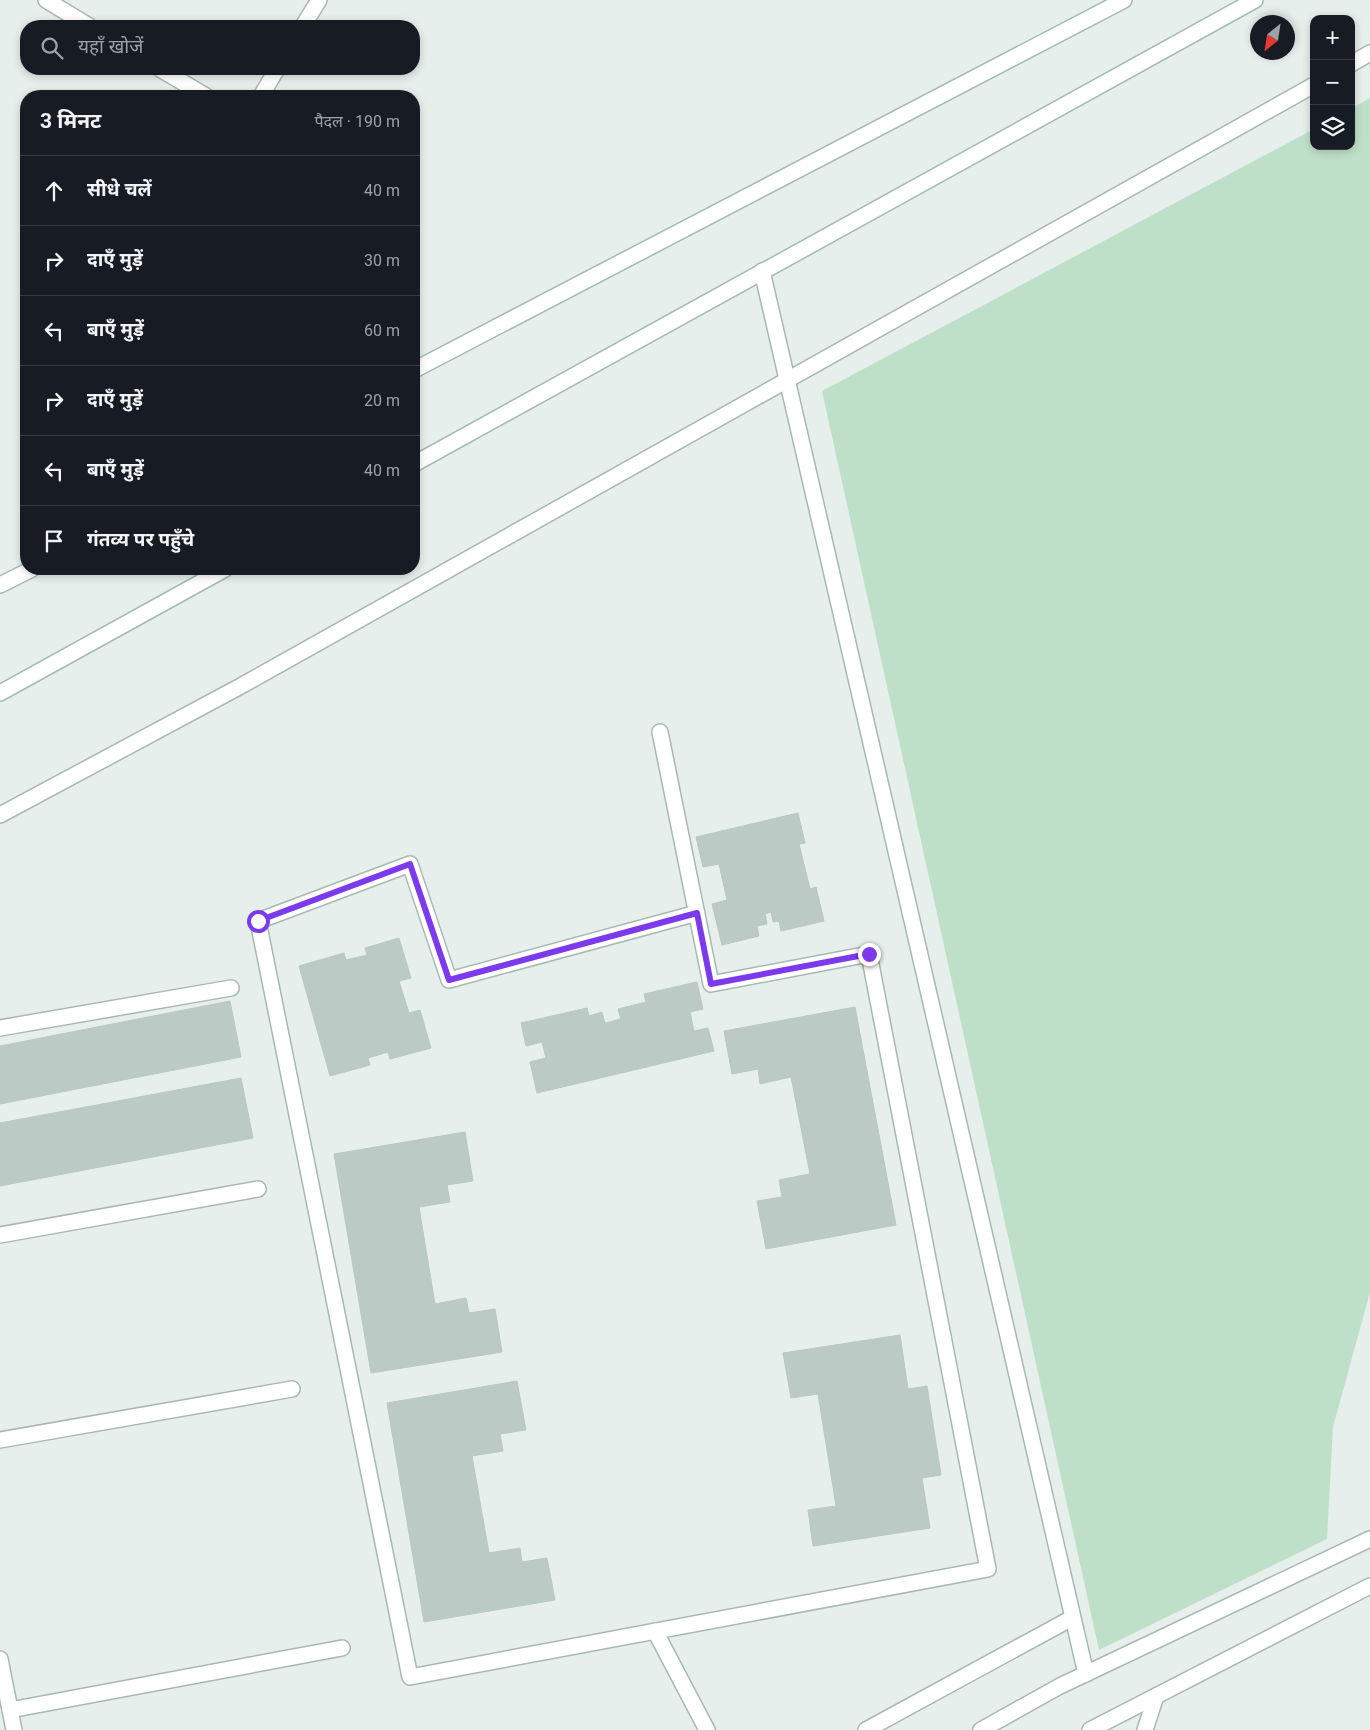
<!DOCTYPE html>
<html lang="hi">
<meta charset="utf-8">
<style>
:root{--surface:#171b24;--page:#242831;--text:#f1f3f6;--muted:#9ea1a6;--line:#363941}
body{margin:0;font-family:Roboto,"Noto Sans Devanagari",sans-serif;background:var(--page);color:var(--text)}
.controls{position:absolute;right:15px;top:15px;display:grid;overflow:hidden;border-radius:10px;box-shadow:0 2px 8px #0003}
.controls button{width:45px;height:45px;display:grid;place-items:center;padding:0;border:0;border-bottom:1px solid var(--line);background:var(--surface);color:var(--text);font:25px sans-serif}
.compass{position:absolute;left:1250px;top:15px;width:45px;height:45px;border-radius:50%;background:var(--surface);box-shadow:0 2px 8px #0003;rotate:210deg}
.stop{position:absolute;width:15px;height:15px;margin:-11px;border:4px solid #7c3aed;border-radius:50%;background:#fff}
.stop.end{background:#7c3aed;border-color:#fff;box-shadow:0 1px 5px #0008}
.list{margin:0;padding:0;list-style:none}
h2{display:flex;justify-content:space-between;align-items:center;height:65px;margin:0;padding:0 20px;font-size:21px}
h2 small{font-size:16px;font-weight:400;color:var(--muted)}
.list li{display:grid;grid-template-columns:32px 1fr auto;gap:15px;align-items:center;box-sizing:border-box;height:70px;padding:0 20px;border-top:1px solid var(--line)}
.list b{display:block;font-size:19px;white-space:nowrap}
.list em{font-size:16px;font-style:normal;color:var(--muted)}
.icon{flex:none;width:28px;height:28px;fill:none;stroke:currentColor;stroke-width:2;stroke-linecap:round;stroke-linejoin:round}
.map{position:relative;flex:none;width:1370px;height:1730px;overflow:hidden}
.search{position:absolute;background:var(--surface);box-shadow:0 2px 8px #0003;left:20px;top:20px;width:400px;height:55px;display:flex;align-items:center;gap:12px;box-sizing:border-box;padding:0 18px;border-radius:20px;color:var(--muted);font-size:19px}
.panel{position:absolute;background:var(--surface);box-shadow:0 2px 8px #0003;left:20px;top:90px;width:400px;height:485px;border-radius:20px}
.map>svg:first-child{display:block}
.green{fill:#bfe0c8}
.building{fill:#bbcac4;stroke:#b8c9c2}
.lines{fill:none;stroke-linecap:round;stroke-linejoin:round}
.service-casing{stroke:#a8b8b2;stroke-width:18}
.minor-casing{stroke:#a8b8b2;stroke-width:18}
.tertiary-casing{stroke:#a8b8b2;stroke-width:18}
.secondary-casing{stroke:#a4bbb3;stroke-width:18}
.service{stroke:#fff;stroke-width:15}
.minor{stroke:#fff;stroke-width:15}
.tertiary{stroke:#fff;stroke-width:15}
.secondary{stroke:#fff;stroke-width:15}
.route{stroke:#7c3aed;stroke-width:6}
</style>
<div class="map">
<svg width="1370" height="1730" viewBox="0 0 1370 1730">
<rect width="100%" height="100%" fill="#e6efeb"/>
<polygon class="green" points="1370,98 1370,1292 1333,1427 1327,1539 1099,1650 822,391 1314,129 1314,146 1351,146 1351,109"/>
<g class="building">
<polygon points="798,813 805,843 799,844 810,889 816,887 824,921 781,931 779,921 773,922 771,912 765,914 767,924 757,926 759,936 722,945 712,904 727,900 719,864 703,867 696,837"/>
<polygon points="399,938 411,978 399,981 409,1013 420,1010 431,1048 390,1059 388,1052 368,1058 370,1065 330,1076 299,966 344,953 346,960 367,955 365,948"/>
<polygon points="697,982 703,1009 690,1012 694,1031 708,1028 714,1051 537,1093 530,1062 546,1058 542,1042 526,1046 521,1023 587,1008 589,1016 602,1012 605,1023 621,1019 618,1009 646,1002 644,994"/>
<polygon points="230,1001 241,1057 0,1104 0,1046"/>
<polygon points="855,1007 896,1225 766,1249 757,1201 782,1197 779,1180 810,1174 791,1077 760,1084 758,1069 732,1074 724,1031"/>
<polygon points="241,1078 253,1138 0,1186 0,1123"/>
<polygon points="465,1132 473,1181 447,1185 450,1202 419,1207 435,1304 466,1298 469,1313 495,1309 502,1352 371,1373 334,1154"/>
<polygon points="900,1335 908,1389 927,1386 941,1475 922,1478 930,1528 813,1546 808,1510 836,1506 818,1394 791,1398 783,1353"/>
<polygon points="517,1381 526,1430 500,1434 503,1451 472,1456 489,1553 520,1548 522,1562 547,1558 555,1600 424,1622 387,1403"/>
</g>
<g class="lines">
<g class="service-casing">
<g id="service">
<polyline points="46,0 89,26"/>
<polyline points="303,26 319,0"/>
<polyline points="1351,64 1370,53"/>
<polyline points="160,69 206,96"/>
<polyline points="261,96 277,69"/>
<polyline points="660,732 711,984 869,954 988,1569 410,1677 258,921 410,864 449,980 697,913"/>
<polyline points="0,815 239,687 1314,85"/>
<polyline points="0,1028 231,988"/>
<polyline points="0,1235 258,1189"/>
<polyline points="0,1440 292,1389"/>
<polyline points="655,1631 707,1730"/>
<polyline points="0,1659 14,1730"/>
<polyline points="10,1710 342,1648"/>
</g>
</g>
<g class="minor-casing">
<g id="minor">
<polyline points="762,271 1086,1674"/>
<polyline points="866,1730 1072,1618"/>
<polyline points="1145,1730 1156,1696"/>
</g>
</g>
<g class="tertiary-casing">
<g id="tertiary">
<polyline points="981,1730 1060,1686 1370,1539"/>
<polyline points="1090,1730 1370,1586"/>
</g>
</g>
<g class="secondary-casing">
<g id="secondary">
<polyline points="414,370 1124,0"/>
<polyline points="414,464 1255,0"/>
<polyline points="0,585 32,569"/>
<polyline points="0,693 225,569"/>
</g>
</g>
<use href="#service" class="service"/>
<use href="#minor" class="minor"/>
<use href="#tertiary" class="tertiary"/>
<use href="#secondary" class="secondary"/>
</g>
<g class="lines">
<polyline class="route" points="258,921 410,864 449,980 697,913 711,984 869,954"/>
</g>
</svg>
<div class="controls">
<button>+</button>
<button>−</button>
<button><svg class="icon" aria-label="layers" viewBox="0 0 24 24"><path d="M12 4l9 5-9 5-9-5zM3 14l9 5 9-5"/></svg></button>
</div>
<svg class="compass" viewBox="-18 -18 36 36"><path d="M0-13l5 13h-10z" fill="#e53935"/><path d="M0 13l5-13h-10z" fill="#9ea1a6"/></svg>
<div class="stop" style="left:258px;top:921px"></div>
<div class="stop end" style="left:869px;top:954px"></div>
<div class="search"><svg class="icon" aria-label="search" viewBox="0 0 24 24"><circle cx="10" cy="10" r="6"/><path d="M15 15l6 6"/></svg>यहाँ खोजें</div>
<section class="panel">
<h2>3 मिनट<small>पैदल · 190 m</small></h2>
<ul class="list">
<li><svg class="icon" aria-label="ahead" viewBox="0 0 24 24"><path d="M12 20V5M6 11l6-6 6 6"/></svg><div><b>सीधे चलें</b></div><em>40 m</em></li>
<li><svg class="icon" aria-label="right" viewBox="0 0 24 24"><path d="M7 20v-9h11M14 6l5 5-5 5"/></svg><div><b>दाएँ मुड़ें</b></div><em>30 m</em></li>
<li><svg class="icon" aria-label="left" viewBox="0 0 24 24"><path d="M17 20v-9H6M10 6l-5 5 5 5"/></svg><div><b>बाएँ मुड़ें</b></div><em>60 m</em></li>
<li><svg class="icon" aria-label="right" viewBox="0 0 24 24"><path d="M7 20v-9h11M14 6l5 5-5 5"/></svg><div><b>दाएँ मुड़ें</b></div><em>20 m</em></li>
<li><svg class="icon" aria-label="left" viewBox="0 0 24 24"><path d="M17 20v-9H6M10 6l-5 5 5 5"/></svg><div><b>बाएँ मुड़ें</b></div><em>40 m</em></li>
<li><svg class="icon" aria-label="arrive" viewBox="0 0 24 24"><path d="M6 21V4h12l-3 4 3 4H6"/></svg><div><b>गंतव्य पर पहुँचे</b></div></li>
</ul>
</section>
</div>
